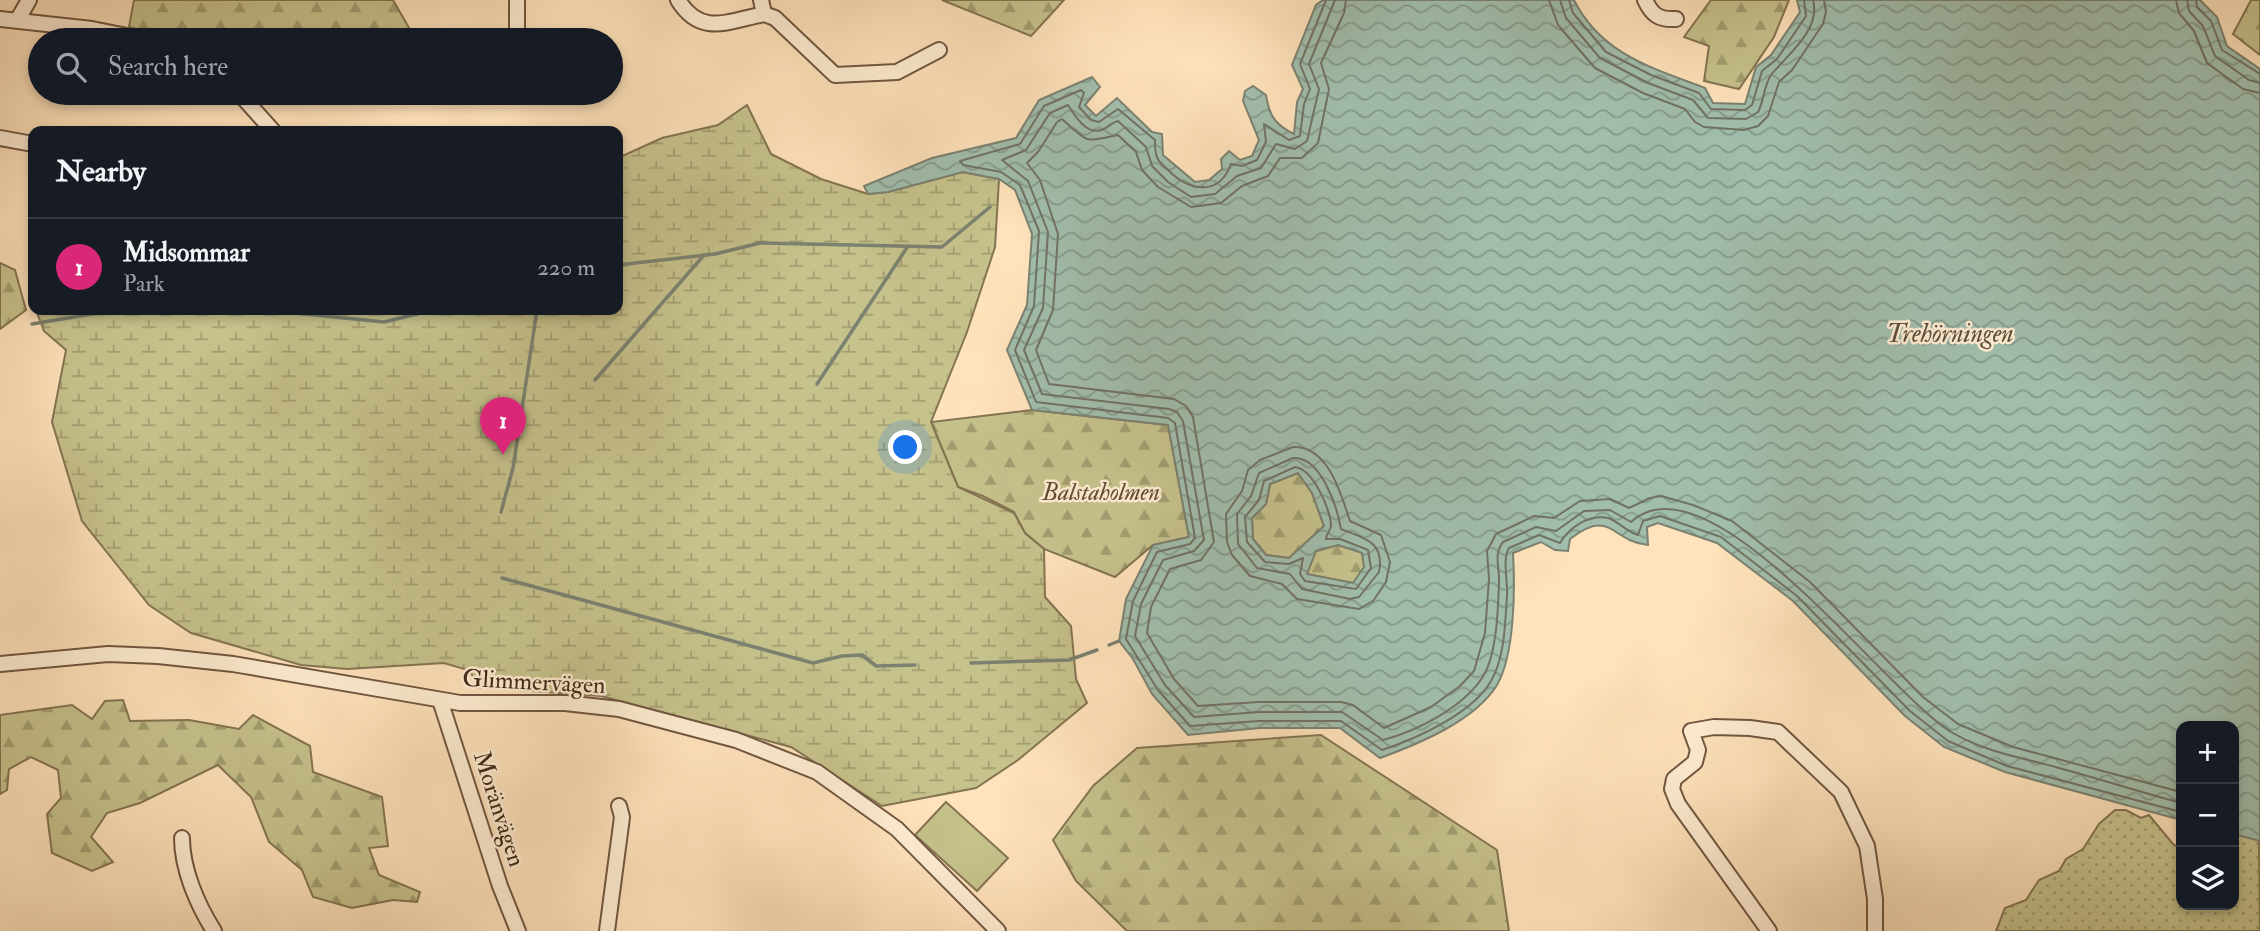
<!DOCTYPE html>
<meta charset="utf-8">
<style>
:root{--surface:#171b24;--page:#20242c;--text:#f1f3f6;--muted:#9ea1a6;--line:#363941;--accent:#db2777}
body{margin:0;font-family:"IM FELL Double Pica",serif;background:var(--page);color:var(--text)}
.controls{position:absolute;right:21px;bottom:21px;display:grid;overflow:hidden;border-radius:14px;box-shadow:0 4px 10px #0003}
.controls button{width:63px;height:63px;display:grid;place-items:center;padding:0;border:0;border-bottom:2px solid var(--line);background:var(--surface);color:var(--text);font:35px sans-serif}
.you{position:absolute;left:906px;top:448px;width:24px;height:24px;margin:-18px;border:5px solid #fff;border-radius:50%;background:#1a73e8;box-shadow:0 0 0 10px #1a73e833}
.badge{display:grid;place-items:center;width:46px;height:46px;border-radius:50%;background:var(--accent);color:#fff;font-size:23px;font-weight:700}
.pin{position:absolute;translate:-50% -58px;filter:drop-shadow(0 2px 4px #0008)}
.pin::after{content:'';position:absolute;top:37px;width:24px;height:21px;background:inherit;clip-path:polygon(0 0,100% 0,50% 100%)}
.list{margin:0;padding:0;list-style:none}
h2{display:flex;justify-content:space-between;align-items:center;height:91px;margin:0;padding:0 28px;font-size:30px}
h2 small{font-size:23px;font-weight:400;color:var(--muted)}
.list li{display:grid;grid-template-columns:46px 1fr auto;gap:21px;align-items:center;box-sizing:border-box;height:98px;padding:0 28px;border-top:2px solid var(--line)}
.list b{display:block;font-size:26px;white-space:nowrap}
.list p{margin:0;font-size:23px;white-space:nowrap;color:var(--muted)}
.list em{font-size:23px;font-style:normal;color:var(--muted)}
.icon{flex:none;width:38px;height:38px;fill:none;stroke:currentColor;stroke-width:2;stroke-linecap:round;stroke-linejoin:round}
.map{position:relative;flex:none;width:2260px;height:931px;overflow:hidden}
.search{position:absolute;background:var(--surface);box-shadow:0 4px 10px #0003;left:28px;top:28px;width:595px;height:77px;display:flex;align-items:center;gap:18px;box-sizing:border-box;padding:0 24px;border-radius:38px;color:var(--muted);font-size:26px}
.panel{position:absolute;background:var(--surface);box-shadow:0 4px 10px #0003;left:28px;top:126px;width:595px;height:189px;border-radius:14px}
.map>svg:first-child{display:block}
.forest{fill:url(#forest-firs);stroke:#847452;stroke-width:2}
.wetland{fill:url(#wetland-marsh);stroke:#847452;stroke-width:2}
.park{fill:url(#park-dots);stroke:#847452;stroke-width:2}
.pitch{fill:#c6c28c;stroke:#847452;stroke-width:2}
.water{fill:url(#water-waves);stroke:#7b8271;stroke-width:2;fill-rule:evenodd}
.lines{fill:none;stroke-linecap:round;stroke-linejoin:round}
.shore{stroke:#717262;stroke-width:2}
.stream{stroke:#7b8271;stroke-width:3.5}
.street-casing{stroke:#705640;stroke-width:18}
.street{stroke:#ffedd3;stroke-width:14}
.labels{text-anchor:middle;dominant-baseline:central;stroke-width:5;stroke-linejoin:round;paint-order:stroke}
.park-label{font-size:24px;font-style:italic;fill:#624e34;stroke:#ffedd3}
.street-label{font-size:24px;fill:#412717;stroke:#ffedd3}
.water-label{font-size:26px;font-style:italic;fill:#594d3c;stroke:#ffedd3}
</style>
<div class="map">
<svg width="2260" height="931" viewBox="0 0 2260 931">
<defs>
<pattern id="forest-firs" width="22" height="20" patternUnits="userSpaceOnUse" patternTransform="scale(1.75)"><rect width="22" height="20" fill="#c6c28c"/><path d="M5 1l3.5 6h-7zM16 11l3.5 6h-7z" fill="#a29e71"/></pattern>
<pattern id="wetland-marsh" width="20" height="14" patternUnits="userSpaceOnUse" patternTransform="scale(1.75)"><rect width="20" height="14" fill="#c6c28c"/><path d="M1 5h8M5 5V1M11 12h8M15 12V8" fill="none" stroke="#a29e71"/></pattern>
<pattern id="park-dots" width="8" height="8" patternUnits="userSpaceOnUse" patternTransform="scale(1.75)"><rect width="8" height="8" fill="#c6c28c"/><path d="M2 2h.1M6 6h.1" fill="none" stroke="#a29e71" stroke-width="1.8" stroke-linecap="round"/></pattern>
<pattern id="water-waves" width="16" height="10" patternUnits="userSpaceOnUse" patternTransform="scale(1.75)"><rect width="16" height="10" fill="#a1bead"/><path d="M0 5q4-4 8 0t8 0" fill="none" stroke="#859a8c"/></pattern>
</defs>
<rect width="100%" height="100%" fill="#ffe3bc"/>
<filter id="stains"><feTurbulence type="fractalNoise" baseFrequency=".00286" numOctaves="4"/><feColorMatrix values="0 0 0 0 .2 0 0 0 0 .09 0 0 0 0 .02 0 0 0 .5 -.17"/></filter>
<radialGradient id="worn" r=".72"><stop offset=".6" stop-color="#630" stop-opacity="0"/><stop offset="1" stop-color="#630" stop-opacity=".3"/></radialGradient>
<g class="forest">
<polygon points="134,0 393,0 416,40 177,40 129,27"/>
<polygon points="942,0 1064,0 1031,36"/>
<polygon points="1711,0 1789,0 1774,37 1739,89 1704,81 1709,46 1684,37"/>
<polygon points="2251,0 2260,0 2260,55 2233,34"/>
<polygon points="0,263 15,270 26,310 0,329"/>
<polygon points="1032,410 1168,425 1189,537 1153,545 1115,577 1044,549 1025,533 1014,512 983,496 958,487 931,422"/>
<polygon points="1298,473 1312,493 1324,526 1289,558 1266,555 1253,539 1252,518 1266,504 1270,484"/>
<polygon points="1338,545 1362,552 1365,567 1353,583 1306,574 1316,551"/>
<polygon points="123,700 130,721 189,720 239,729 253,715 310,746 313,772 382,797 388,846 369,848 379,875 420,892 417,902 393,900 352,908 313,897 302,870 269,842 251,797 218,765 140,803 107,813 91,837 113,862 92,871 52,853 47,814 61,798 58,770 31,757 9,769 7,790 0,794 0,715 72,705 92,719 105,701"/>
<polygon points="1321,735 1497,850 1509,931 1127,931 1076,881 1053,840 1093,786 1137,748"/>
</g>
<polygon class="wetland" points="747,105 771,154 821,179 868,194 888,192 962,172 999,179 995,247 967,332 931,422 958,487 1014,513 1025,533 1044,549 1045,597 1071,626 1076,679 1087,703 1018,760 976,788 882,806 791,747 601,696 476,687 476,680 468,670 444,663 347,669 301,665 191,633 149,605 82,521 52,422 66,350 44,331 36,310 618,310 618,158 662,138 718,125"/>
<polygon class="park" points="2115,810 2126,810 2141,818 2149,815 2173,844 2181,849 2181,905 2234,905 2234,826 2259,840 2260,931 1996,931 2005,908 2026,900 2039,880 2059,871 2066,859 2083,849 2099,824"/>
<polygon class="pitch" points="946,802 1008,858 977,891 915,835"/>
<path class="water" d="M 1323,0 L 1574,0 C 1601,54 1652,68 1705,88 L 1713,103 L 1745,104 L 1756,67 L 1771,55 L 1800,12 L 1797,0 L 2200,0 L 2217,17 L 2227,46 L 2260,69 L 2260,841 L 2234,834 L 2234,726 L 2181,726 L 2181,820 L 2005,772 L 1944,747 L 1905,716 L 1793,601 L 1717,543 L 1658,523 L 1647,527 L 1648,545 C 1610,541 1611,507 1570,539 L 1568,551 L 1555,550 L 1541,542 L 1513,553 C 1515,588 1515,654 1497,685 C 1475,721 1418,744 1380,758 L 1340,728 L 1260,728 L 1188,735 L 1152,694 L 1133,659 L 1119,641 L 1126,599 L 1153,545 L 1189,537 L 1168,425 L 1032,410 L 1007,350 L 1027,305 L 1032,234 L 1015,190 L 999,179 L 963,172 L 888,192 L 868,194 L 864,186 L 932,158 L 1016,138 L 1039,100 L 1092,77 L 1100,87 L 1085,105 L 1096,116 L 1117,98 L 1152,132 L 1162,134 L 1163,155 L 1195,182 L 1209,180 L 1222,169 L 1221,159 L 1229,151 L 1240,160 L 1252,156 L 1259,140 L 1243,101 L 1245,91 L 1253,86 L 1266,95 C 1269,115 1275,125 1294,134 L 1297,102 L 1303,89 L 1292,65 L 1316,5 ZM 1298,473 L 1312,493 L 1324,526 L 1289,558 L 1266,555 L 1253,539 L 1252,518 L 1266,504 L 1270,484 ZM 1338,545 L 1362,553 L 1364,567 L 1353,583 L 1307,574 L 1316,551 Z"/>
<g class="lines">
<g class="shore">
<path d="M 1326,0 L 1300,64 L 1310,89 L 1304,104 L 1300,136 L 1289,140 L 1264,124 L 1266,142 L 1257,160 L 1242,166 L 1231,164 C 1219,197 1189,191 1168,170 C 1165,166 1158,162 1157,157 C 1155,153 1155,145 1155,140 L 1118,109 L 1099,122 L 1091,120 L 1079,107 L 1084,93 L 1081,90 L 1044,106 L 1020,144 L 960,161 L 963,165 L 1001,172 L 1020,185 L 1039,231 L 1034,306 L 1015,350 L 1036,402 L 1168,418 L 1175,423 L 1195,538 L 1190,544 L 1157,552 L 1133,601 L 1126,639 L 1158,690 L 1190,726 L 1259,721 L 1341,721 L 1382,750 C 1416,739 1473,713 1491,681 C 1505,657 1505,623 1507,596 C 1508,582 1502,559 1509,548 L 1539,535 L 1560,543 C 1569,528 1588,514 1608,518 C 1618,521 1627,532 1638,535 L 1643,521 L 1660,516 L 1721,537 L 1797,596 L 1910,711 L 1948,741 L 2007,766 L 2181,812"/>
<path d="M 1335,0 L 1309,64 L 1319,89 L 1307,141 L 1295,149 L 1276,144 L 1261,168 L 1237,176 L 1215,194 L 1191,197 L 1168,182 L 1152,166 L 1146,147 L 1118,121 C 1112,122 1110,126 1104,129 C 1087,137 1075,116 1068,105 L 1050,113 L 1026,150 L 1002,160 L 1028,181 L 1048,232 L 1043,308 L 1024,350 L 1042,394 L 1169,409 L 1177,412 L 1183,421 L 1204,540 L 1194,551 L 1163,560 L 1141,604 L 1135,636 L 1165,685 L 1194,717 L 1259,712 L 1342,712 L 1383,740 C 1417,731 1462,708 1482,678 C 1497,656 1498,609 1499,583 C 1500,569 1493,554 1503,542 L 1536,527 L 1556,531 L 1584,511 L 1610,510 L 1631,522 C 1710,450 1889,697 1953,733 C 1985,752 2023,758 2059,768 C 2100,779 2140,792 2181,803"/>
<path d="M 1346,0 L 1344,13 L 1321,63 L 1329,89 L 1318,143 L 1302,158 L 1280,158 L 1268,176 L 1242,186 L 1221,203 L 1191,207 L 1158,187 L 1142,170 L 1136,152 L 1118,135 C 1083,142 1090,144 1062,119 L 1057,122 L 1038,152 L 1027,163 L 1040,180 L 1058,234 L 1053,310 L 1036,350 L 1049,384 L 1174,399 L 1186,406 L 1193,417 L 1214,542 L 1201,560 L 1170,569 L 1151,607 L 1147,633 L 1174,679 L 1198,706 L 1259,702 L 1341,702 L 1353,705 L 1384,728 L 1431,707 L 1460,686 L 1474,671 L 1485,633 L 1489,579 L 1487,551 L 1496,534 L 1534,516 L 1554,518 L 1580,501 L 1610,499 L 1629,508 L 1650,498 L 1661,496 L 1693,505 L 1732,521 L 1810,582 L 1923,697 L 1958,724 L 2013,747 L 2181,792"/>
<polyline points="1549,0 1558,25 1595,68 1643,93 1685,109 1695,122 1704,127 1744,130 1758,126 1768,116 1779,82 1792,70 1823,24 1826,12 1824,0"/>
<path d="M 1560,0 L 1566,18 L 1600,58 L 1648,83 L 1693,100 L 1708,118 L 1746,119 L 1758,112 C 1764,101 1764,85 1771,75 C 1788,54 1821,30 1813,0"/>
<polyline points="1569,0 1573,13 1606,52 1651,75 1699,93 1711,109 1745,110 1752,105 1762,71 1777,59 1806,16 1804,0"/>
<polyline points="2176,0 2179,13 2194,31 2207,63 2243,89 2260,93"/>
<polyline points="2187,0 2189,11 2203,26 2215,56 2249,80 2260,83"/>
<polyline points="2196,0 2197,7 2211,21 2222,50 2260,74"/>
<path d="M 1293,447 C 1329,446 1341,495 1350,521 L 1381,535 L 1390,562 L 1386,582 L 1373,601 L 1359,609 L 1297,599 L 1282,584 L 1250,576 L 1232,555 L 1227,542 L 1226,514 L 1242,491 L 1248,470 L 1260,460 Z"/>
<path d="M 1293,458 C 1321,456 1337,507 1341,529 C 1363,538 1385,541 1379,572 L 1359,597 L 1350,599 L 1302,589 L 1290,574 L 1257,568 L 1238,544 L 1237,514 L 1251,496 L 1259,473 Z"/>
<path d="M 1295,467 C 1313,469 1329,507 1331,524 C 1332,530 1326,533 1326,539 L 1340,539 L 1368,550 L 1371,568 L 1356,589 L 1305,581 L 1300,574 L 1303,558 L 1289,564 L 1265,562 L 1247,542 L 1245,517 L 1259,500 L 1264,481 Z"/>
</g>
<g class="stream">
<polyline points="618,265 715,254 760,243 942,247 990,207"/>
<polyline points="265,310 384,322 433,310"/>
<polyline points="32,324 116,310"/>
<polyline points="595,380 704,255"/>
<polyline points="817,384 908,246"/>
<polyline points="501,512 513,468 537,310"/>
<polyline points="502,578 813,663 842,656 862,655 876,666 915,665"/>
<polyline points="1109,645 1119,641"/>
<polyline points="971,663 1069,660 1097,650"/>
</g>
<g class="street-casing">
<g id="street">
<path d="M 678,0 C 701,37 728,21 764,14 L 761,0"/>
<path d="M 1645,0 C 1652,15 1659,20 1676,19"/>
<polyline points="764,14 775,18 835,75 897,72 939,50"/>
<polyline points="0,19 92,29 147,40"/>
<polyline points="18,19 29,0"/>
<polyline points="517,40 517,0"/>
<polyline points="239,93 273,131"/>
<polyline points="0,138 33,144"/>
<polyline points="0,664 108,654 158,656 233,664 460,703 565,703 619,709 736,740 817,772 897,829 998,931"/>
<polyline points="440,700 500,886 518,931"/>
<path d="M 182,838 C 182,869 197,904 214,931"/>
<polyline points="607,931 622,817 619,806"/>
<polyline points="1769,931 1678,804 1672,789 1674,779 1695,762 1698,750 1691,731 1714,727 1750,728 1778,732 1841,792 1867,846 1875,899 1875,931"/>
</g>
</g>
<use href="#street" class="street"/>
</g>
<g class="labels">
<g class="park-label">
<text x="1101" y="492">Balstaholmen</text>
</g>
<g class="street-label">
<text transform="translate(534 682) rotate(3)">Glimmervägen</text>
<text transform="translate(499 809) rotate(72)">Moränvägen</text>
</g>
<g class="water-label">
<text x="1950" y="334">Trehörningen</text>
</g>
</g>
<rect width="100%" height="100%" filter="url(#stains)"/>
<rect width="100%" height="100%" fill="url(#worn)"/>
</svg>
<div class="controls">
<button>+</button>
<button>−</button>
<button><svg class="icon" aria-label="layers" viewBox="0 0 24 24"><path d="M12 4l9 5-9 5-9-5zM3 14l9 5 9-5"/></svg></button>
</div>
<div class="you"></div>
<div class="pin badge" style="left:503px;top:455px">1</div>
<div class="search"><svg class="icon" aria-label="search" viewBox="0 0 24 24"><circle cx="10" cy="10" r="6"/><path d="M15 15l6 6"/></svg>Search here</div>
<section class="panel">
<h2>Nearby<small></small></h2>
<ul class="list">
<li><span class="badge">1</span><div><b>Midsommar</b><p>Park</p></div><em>220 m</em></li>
</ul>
</section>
</div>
